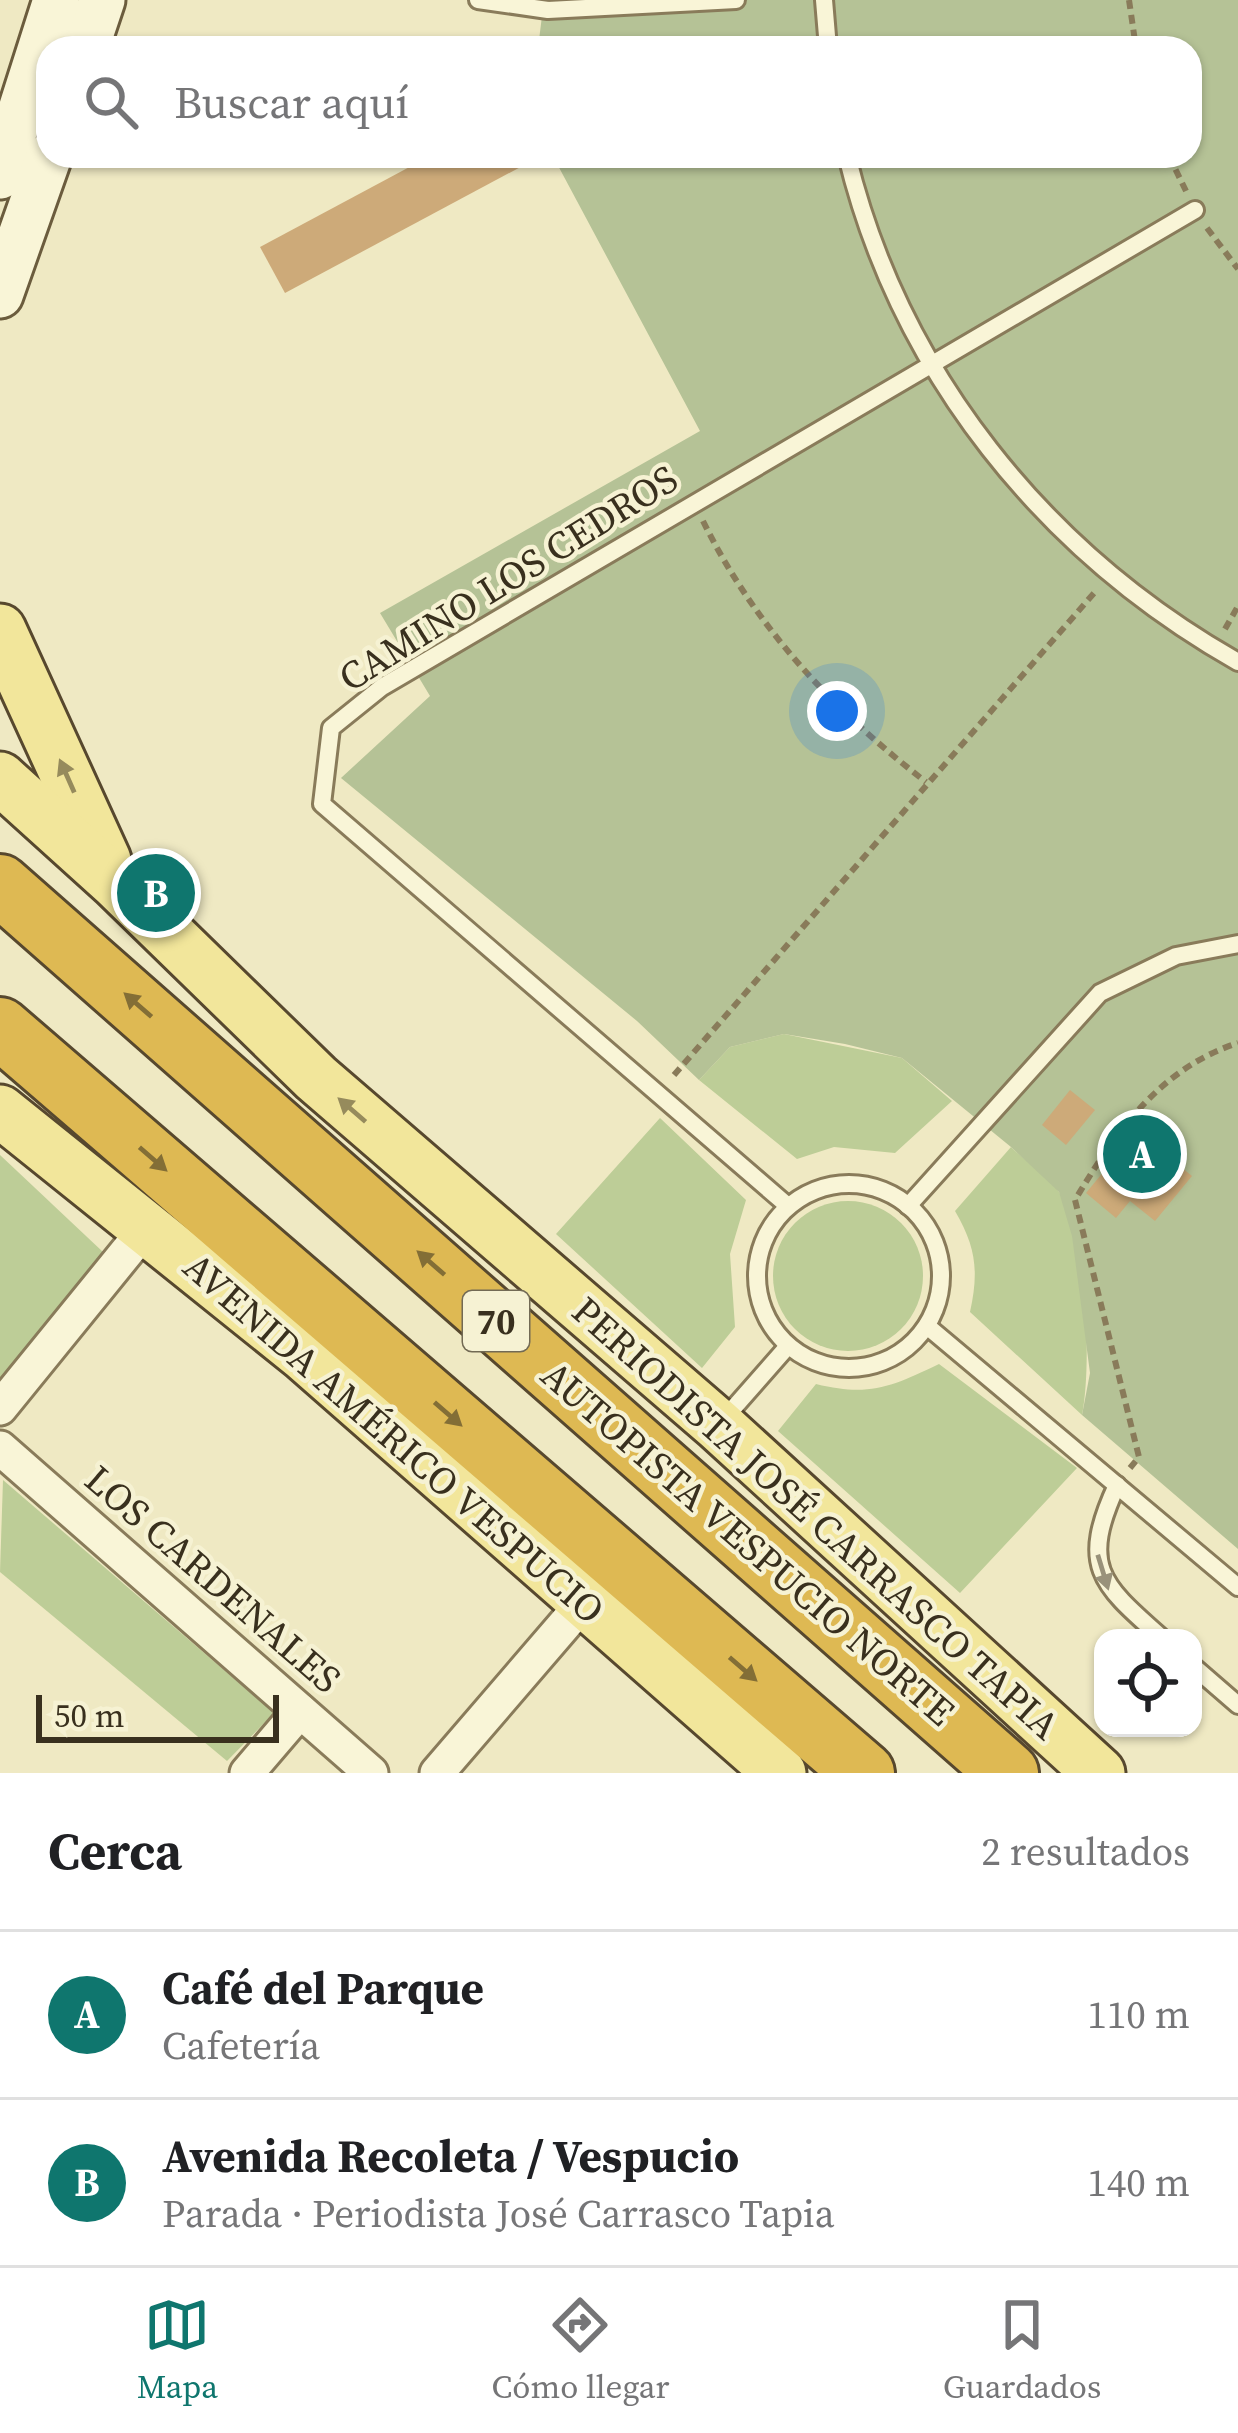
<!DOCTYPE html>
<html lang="es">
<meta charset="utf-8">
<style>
:root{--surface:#fff;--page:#f6f6f6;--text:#202124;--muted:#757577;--line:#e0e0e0;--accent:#0f766e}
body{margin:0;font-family:"Source Serif 4",serif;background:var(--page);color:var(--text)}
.controls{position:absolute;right:36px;bottom:36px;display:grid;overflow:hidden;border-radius:24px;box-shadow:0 3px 9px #0004}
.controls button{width:108px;height:108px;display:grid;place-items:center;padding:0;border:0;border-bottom:3px solid var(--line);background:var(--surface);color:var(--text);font:60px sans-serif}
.scale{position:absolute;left:36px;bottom:30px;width:243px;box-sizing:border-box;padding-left:12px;border:6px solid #39301e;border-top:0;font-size:33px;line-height:42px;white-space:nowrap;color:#39301e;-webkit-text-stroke:9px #f6f2d3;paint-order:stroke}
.you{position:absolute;left:837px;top:711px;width:42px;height:42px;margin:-30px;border:9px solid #fff;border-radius:50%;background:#1a73e8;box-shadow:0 0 0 18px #1a73e833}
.badge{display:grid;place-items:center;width:78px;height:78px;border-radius:50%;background:var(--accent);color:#fff;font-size:39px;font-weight:700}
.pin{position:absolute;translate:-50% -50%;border:6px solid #fff;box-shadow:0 3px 12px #0006}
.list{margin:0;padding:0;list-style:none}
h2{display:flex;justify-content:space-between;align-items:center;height:156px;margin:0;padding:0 48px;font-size:51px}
h2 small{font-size:39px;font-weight:400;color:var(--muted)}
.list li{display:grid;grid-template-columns:78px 1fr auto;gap:36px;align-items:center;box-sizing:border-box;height:168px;padding:0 48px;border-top:3px solid var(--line)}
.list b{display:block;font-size:45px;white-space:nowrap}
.list p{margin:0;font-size:39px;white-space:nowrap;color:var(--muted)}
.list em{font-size:39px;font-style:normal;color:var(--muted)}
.icon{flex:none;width:66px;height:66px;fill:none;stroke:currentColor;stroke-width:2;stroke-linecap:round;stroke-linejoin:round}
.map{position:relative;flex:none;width:1238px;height:1773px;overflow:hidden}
.search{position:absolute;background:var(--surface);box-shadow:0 3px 9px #0004;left:36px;right:36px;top:36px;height:132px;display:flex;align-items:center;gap:30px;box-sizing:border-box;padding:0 42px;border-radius:36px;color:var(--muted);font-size:45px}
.sheet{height:492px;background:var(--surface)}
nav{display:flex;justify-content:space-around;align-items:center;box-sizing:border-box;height:168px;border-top:3px solid var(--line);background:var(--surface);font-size:33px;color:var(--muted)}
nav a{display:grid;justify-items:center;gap:6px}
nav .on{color:var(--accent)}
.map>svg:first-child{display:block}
.green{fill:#bdcd97}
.cemetery{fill:#b5c296}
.building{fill:#cdaa79}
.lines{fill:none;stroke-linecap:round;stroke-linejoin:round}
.service-casing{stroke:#897b5a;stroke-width:22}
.minor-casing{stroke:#897b5a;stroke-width:39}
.secondary-casing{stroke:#6b5c3d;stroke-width:51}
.primary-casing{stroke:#57482e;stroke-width:57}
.motorway-casing{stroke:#57482e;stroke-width:66}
.path{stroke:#897b5a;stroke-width:6;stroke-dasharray:9 6;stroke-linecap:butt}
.service{stroke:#f9f5d7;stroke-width:16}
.minor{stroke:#f9f5d7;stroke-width:33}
.secondary{stroke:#f9f5d7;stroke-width:45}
.primary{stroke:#f2e69b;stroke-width:51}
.motorway{stroke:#deb953;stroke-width:60}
.oneway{fill:#968b5c}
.oneway2{fill:#836e36}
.oneway3{fill:#99927a}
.labels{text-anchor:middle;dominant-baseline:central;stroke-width:9;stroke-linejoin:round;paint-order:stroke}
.shield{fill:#f6f2d3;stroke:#726a54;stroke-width:3}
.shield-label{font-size:36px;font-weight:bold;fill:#39301e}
.street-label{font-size:39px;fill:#39301e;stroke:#f6f2d3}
</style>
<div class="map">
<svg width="1238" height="1773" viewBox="0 0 1238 1773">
<rect width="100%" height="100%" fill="#efe9c3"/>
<g class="green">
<polygon points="784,1034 902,1058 952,1101 895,1153 834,1147 797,1159 699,1080 730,1047"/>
<polygon points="660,1118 746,1200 730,1254 735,1327 702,1368 556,1234"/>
<path d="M 1011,1147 C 1025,1161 1049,1176 1059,1192 C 1087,1237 1092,1365 1082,1415 L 970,1312 C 979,1271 976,1247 955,1211 Z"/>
<polygon points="0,1155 103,1252 0,1384"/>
<circle cx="848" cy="1276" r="75"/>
<path d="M 939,1364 L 1077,1468 L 960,1593 L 778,1431 L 816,1384 C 869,1397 891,1387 939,1364 Z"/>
<polygon points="3,1480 274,1713 227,1761 0,1572"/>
</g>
<polygon class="cemetery" points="544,0 1238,0 1238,1549 1082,1415 1090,1373 1072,1236 1059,1192 1011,1147 902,1058 845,1044 784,1034 730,1047 699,1080 637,1021 341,778 430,696 380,613 700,431 555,160 1190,156 1190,48 538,48"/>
<g class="building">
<polygon points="187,156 226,156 223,167"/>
<polygon points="430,156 541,156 285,293 260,247"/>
<polygon points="1070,1090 1095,1110 1066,1145 1042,1125"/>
<polygon points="1137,1131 1192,1176 1155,1221 1130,1201 1116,1218 1086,1193"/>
</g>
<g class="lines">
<g class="service-casing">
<g id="service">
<polyline points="478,0 548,10 736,0"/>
<polyline points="824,0 828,48"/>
<path d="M 847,156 C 900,373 1044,552 1238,662"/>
<circle cx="849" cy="1276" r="92"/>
<polyline points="788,1206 322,804 331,728 382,687 1195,210"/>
<polyline points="908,1206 1100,993 1176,956 1238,944"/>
<polyline points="927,1326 1238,1587"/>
<polyline points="723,1420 788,1346"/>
<path d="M 1117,1485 C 1079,1567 1101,1584 1162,1638"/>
<polyline points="1193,1666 1238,1705"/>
</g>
</g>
<g class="minor-casing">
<g id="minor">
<polyline points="0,1408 147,1227"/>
<polyline points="0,1448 371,1773"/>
<polyline points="247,1773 300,1711"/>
<polyline points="437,1773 584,1602"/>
</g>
</g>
<g class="secondary-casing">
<g id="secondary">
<polyline points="86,48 102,0"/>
<polyline points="0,176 56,0"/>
<polyline points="0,295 49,156"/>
</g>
</g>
<g class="primary-casing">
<g id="primary">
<polyline points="0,630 105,860"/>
<polyline points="0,778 115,882 316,1078 718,1425 1099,1773"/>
<polyline points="0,1111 304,1355 780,1773"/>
</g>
</g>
<g class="motorway-casing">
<g id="motorway">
<polyline points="0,885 1008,1773"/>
<polyline points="0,1028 864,1773"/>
</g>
</g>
<g class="path">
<polyline points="1129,0 1136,48"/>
<polyline points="1169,156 1186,191"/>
<polyline points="1207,228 1238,269"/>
<path d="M 703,521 C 755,627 834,711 926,782"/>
<polyline points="1225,629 1238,606"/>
<polyline points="674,1075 1095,592"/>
<path d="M 1130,1468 L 1139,1457 L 1075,1200 C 1115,1133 1160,1068 1238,1043"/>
</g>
<use href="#service" class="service"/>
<use href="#minor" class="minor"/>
<use href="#secondary" class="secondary"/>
<use href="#primary" class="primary"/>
<use href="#motorway" class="motorway"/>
</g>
<defs><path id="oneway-solid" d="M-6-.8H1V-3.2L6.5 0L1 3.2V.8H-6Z" transform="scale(3)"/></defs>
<g class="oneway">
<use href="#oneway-solid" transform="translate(67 776) rotate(-114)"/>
<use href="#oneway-solid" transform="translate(352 1110) rotate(-139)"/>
</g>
<g class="oneway2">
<use href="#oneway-solid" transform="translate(138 1005) rotate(-139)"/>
<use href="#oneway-solid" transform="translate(153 1159) rotate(41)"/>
<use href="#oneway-solid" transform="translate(431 1263) rotate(-139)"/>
<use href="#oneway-solid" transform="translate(448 1414) rotate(41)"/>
<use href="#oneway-solid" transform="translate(743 1669) rotate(41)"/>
</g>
<use class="oneway3" href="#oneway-solid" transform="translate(1103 1572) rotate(73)"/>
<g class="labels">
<rect class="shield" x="463" y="1291" width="66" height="60" rx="9"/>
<g class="shield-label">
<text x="496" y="1321">70</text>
</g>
<g class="street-label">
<text transform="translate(508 578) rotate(-32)">CAMINO LOS CEDROS</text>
<text transform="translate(394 1438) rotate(41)">AVENIDA AMÉRICO VESPUCIO</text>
<text transform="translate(816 1518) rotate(42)">PERIODISTA JOSÉ CARRASCO TAPIA</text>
<text transform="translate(748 1543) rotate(41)">AUTOPISTA VESPUCIO NORTE</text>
<text transform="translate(213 1579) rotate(41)">LOS CARDENALES</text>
</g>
</g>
</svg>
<div class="controls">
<button><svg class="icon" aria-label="locate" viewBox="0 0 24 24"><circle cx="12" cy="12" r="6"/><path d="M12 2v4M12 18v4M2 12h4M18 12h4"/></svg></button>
</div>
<div class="scale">50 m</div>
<div class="you"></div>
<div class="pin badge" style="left:1142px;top:1154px">A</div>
<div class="pin badge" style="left:156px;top:893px">B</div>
<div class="search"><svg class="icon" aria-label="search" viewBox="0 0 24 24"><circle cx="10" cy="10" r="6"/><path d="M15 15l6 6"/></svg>Buscar aquí</div>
</div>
<section class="sheet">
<h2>Cerca<small>2 resultados</small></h2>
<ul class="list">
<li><span class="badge">A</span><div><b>Café del Parque</b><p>Cafetería</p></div><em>110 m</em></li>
<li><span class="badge">B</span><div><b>Avenida Recoleta / Vespucio</b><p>Parada · Periodista José Carrasco Tapia</p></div><em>140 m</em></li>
</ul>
</section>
<nav>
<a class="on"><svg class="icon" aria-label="map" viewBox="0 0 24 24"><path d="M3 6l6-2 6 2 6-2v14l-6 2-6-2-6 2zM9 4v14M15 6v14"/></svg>Mapa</a>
<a><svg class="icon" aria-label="directions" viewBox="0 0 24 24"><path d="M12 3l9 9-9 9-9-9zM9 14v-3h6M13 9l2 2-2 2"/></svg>Cómo llegar</a>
<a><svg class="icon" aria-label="saved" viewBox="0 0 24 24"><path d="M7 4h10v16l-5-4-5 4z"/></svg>Guardados</a>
</nav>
